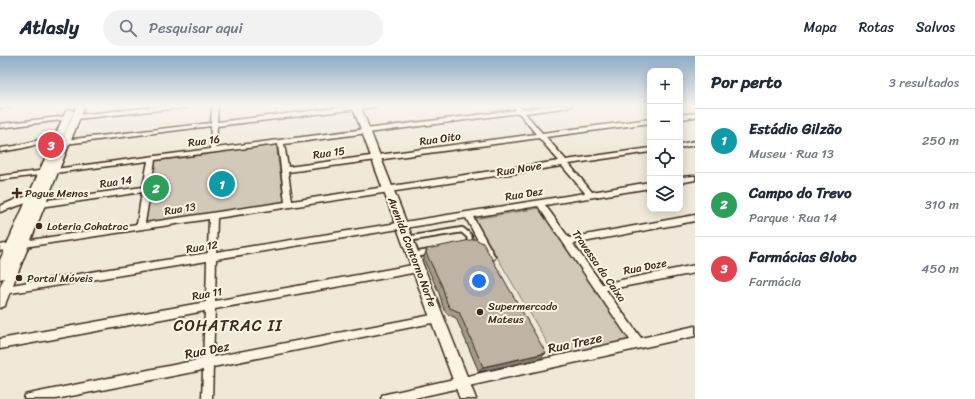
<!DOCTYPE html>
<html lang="pt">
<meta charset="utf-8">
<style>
:root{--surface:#fff;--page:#f2f2f3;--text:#1f2937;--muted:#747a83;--line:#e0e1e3;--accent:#3b2a1e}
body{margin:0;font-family:Sriracha,sans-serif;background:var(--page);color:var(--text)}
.controls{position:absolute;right:12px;top:12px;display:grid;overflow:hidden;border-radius:8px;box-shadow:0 2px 10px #0003}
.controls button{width:36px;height:36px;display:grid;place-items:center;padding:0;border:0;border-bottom:1px solid var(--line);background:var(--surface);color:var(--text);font:20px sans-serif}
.you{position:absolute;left:479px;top:225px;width:14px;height:14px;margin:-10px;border:3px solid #fff;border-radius:50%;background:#1a73e8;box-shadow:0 0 0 6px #1a73e833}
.badge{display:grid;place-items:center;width:26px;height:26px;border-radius:50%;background:var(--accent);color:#fff;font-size:13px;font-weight:700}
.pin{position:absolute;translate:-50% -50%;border:2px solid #fff;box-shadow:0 1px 4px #0006}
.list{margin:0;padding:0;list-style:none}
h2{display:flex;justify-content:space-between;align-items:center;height:52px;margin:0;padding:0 16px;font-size:17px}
h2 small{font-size:13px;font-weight:400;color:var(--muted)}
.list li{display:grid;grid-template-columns:26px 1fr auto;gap:12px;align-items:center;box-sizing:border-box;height:64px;padding:0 16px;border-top:1px solid var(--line)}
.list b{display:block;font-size:15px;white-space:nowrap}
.list p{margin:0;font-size:13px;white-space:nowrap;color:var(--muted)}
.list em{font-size:13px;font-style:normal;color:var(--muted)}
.icon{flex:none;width:22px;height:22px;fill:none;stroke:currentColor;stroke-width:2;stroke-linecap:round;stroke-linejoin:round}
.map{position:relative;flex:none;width:695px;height:343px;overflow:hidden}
header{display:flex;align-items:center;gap:24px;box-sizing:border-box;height:56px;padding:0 20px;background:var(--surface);border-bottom:1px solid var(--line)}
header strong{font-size:19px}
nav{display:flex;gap:22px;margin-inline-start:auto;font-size:14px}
.search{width:280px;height:36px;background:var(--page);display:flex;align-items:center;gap:10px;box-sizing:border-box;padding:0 14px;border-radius:22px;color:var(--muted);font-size:15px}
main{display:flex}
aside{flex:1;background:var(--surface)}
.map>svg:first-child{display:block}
.green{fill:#d2c9ba;stroke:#867a6c}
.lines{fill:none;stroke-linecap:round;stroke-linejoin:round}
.lane-casing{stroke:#3b2a1e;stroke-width:8}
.street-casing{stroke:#3b2a1e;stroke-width:3}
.secondary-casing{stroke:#3b2a1e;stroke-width:3}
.lane{stroke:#fcf5e5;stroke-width:4.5}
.street{fill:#fcf5e5;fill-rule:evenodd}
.secondary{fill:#fcf5e5;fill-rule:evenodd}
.wall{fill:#a39a8d;stroke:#3b2a1e}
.shaded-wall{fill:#857d73;stroke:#3b2a1e}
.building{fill:#beb3a4;stroke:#3b2a1e}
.poi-dot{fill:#3b2a1e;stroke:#fcf5e5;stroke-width:1.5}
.labels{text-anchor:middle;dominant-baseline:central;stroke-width:4;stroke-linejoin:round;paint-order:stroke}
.street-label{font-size:11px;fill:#3b2a1e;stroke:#fcf5e5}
.poi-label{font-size:11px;fill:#3b2a1e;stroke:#fcf5e5;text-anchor:start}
.near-street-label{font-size:13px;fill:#3b2a1e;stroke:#fcf5e5}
.near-quarter-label{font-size:16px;letter-spacing:1px;fill:#3b2a1e;stroke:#fcf5e5}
</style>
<header>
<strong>Atlasly</strong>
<div class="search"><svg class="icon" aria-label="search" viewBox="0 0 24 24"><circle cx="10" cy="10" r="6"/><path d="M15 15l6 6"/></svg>Pesquisar aqui</div>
<nav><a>Mapa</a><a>Rotas</a><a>Salvos</a></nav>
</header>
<main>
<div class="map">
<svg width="695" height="343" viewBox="0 0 695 343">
<rect width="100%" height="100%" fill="#f0e9d9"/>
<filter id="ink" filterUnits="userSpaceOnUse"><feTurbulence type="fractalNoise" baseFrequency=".025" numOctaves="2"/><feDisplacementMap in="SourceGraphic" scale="8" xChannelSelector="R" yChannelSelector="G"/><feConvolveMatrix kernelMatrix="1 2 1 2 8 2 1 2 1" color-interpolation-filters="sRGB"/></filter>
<g filter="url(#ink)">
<g class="green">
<polygon points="276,88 284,146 143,167 155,105"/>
<polygon points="540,152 631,284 556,302 475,163"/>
</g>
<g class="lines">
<g class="lane-casing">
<g id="lane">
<polyline points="407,183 462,174 469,180 471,188"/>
<polyline points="414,199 430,196"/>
</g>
</g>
<g class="street-casing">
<g id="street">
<polygon points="0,49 14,49 11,51 0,52"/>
<polygon points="174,49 191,49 188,51 76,63 73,61 76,59"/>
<path d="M 212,49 L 218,49 L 217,66 L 362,49 L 377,49 L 374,51 L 217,70 L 216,92 L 516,54 L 512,49 L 518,49 L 522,53 L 557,49 L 572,49 L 569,51 L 525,57 L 542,77 L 650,63 L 650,67 L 546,81 L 566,104 L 650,92 L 650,96 L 569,108 L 592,136 L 650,126 L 650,132 L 545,149 L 569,182 L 695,159 L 695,165 L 573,188 L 602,228 L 695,209 L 695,217 L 606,234 L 641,282 L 695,270 L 695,280 L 410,343 L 381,343 L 382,339 L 386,338 L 630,284 L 538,150 L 473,161 L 495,201 L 494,203 L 491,205 L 488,203 L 466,162 L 216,203 L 215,245 L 418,208 L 421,209 L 422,212 L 421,215 L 418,216 L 215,253 L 213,301 L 437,258 L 440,259 L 442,262 L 440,265 L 437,266 L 213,311 L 212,343 L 202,343 L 203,314 L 56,343 L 24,343 L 25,339 L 29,338 L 203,303 L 205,255 L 0,293 L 0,283 L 206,246 L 207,205 L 5,238 L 2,237 L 0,234 L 2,231 L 5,230 L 208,197 L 209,163 L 24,191 L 21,190 L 20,188 L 21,186 L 24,185 L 137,168 L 142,136 L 40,151 L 36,148 L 40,145 L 143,131 L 148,105 L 0,124 L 0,120 L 210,93 L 211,70 L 65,88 L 62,86 L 65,84 L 211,67 ZM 519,57 L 536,78 L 288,111 L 284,88 ZM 539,82 L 559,105 L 292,145 L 288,116 ZM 278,88 L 285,146 L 145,167 L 155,104 ZM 562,110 L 585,137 L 216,196 L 217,162 Z"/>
<polygon points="695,57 695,61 680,63 680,59"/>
<polygon points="67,60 69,61 69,63 0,72 0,68"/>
<polygon points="59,79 62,81 61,82 23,92 0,96 0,92 15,90"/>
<polygon points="695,85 695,89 680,92 680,88"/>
<polygon points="695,120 695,124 680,127 680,121"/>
<polygon points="32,139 35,140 36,142 35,144 0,156 0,150 17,143"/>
<polygon points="12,187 15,188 16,190 15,192 0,195 0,189"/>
</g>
</g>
<g class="secondary-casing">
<g id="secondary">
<polygon points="77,49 85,49 6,246 5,250 0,252 0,231 4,222 0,223 0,204 66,55 70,53 74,55 53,105"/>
<polygon points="352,49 360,49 476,343 460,343"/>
</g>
</g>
<use href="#lane" class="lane"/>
<use href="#street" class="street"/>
<use href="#secondary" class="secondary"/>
</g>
<polygon class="wall" points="427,193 540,303 479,316 456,262 447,258 444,254 439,237 424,204 424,201"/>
<polygon class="shaded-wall" points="546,297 540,303 479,316 483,311"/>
<polygon class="building" points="475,183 483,187 546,297 483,311 459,256 450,252 447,247 442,230 426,197 427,193"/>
</g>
<linearGradient id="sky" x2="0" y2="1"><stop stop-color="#8facc5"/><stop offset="0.51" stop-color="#f8f5ee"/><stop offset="1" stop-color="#f8f5ee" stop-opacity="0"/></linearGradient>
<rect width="695" height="97" fill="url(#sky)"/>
<g class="poi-dot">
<path d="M15 131h4v4h4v4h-4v4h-4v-4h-4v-4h4z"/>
<circle cx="39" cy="170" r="4"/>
<circle cx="19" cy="222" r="4"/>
<circle cx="480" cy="256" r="4"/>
</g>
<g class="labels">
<g class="street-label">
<text transform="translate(440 83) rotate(-8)">Rua Oito</text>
<text transform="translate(204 85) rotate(-7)">Rua 16</text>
<text transform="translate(329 97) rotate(-8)">Rua 15</text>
<text transform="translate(519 113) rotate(-9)">Rua Nove</text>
<text transform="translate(116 126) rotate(-8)">Rua 14</text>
<text transform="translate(524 138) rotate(-9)">Rua Dez</text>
<text transform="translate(180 153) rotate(-9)">Rua 13</text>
<text transform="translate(202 191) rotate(-9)">Rua 12</text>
<text transform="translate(412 196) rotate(69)">Avenida Contorno Norte</text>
<text transform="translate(599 210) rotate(55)">Travessa da Caixa</text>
<text transform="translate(645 211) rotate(-11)">Rua Doze</text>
<text transform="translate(207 238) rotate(-10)">Rua 11</text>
</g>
<g class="poi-label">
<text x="25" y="137">Pague Menos</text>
<text x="47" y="170">Loteria Cohatrac</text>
<text x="27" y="222">Portal Móveis</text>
<text x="488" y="250">Supermercado<tspan x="488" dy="13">Mateus</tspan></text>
</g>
<g class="near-street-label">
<text transform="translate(575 287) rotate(-12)">Rua Treze</text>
<text transform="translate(207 294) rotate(-11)">Rua Dez</text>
</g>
<g class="near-quarter-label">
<text x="228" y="269">COHATRAC II</text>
</g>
</g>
</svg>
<div class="controls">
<button>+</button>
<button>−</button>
<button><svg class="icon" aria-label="locate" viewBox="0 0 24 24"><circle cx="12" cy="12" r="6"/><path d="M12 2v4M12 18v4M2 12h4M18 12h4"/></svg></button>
<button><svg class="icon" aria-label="layers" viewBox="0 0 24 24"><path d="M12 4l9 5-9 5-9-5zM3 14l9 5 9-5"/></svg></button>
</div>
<div class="you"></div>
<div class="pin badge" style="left:222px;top:128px;background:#0f9aa8">1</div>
<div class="pin badge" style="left:156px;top:132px;background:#2e9e5b">2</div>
<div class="pin badge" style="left:51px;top:89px;background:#e0444e">3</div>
</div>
<aside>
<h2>Por perto<small>3 resultados</small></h2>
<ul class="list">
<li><span class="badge" style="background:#0f9aa8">1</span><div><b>Estádio Gilzão</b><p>Museu · Rua 13</p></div><em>250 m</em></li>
<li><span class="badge" style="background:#2e9e5b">2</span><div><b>Campo do Trevo</b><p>Parque · Rua 14</p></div><em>310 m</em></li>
<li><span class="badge" style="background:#e0444e">3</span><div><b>Farmácias Globo</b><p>Farmácia</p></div><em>450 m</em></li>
</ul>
</aside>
</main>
